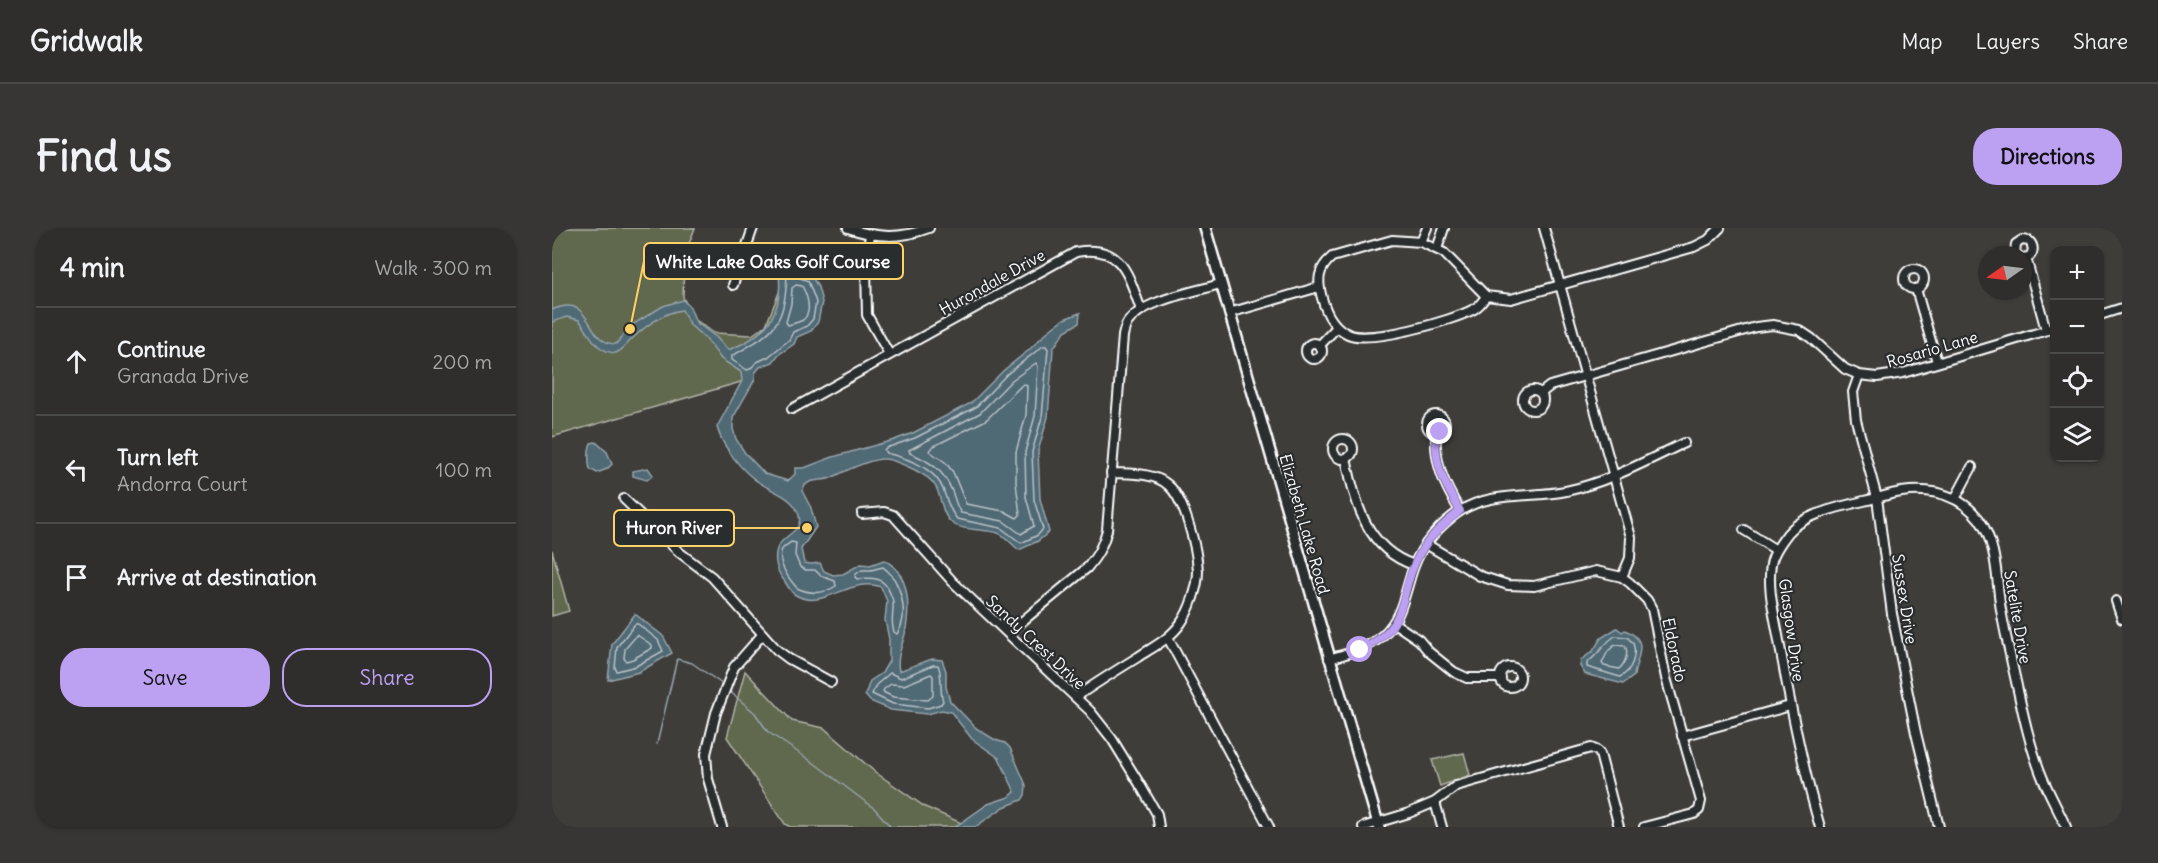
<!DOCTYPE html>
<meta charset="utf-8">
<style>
:root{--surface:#2f2e2c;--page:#373634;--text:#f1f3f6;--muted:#a7a8a9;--line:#4a4a48;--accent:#bca0f2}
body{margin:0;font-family:Delius,sans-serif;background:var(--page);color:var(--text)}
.controls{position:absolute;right:18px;top:18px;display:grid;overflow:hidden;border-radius:12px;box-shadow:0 2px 4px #0004}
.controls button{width:54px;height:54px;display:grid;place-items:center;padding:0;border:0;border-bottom:2px solid var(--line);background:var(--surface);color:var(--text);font:30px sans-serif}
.compass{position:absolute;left:1426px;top:18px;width:54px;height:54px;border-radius:50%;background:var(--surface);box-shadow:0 2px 4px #0004;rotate:256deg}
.stop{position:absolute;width:18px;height:18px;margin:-14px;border:4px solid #bca0f2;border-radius:50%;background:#fff}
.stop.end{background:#bca0f2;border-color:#fff;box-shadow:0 2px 6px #0008}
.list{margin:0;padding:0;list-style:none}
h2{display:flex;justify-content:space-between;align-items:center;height:78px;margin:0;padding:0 24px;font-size:26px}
h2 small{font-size:20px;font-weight:400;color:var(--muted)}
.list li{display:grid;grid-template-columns:39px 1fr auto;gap:18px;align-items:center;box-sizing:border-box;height:108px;padding:0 24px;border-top:2px solid var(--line)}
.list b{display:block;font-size:22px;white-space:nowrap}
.list p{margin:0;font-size:20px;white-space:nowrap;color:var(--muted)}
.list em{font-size:20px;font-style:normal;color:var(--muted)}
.actions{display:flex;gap:12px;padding:18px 24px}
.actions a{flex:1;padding:14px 0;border:2px solid var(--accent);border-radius:24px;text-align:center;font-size:21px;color:var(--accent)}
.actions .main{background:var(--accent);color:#111}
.icon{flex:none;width:33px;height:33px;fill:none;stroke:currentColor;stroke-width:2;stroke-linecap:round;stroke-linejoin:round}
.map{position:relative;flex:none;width:1570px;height:599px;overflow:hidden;border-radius:24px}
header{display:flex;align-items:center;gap:36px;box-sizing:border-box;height:84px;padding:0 30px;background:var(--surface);border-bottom:2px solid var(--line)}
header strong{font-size:28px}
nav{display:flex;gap:33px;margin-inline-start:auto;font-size:21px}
.intro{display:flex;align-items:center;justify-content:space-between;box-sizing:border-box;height:144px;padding:0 36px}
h1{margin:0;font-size:42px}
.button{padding:15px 27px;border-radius:24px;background:var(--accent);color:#111;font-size:21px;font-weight:700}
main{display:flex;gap:36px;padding:0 36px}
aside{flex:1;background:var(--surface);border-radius:24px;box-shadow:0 2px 4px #0004}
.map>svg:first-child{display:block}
.green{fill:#61674e;stroke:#b0b3a6;stroke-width:1.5}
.water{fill:#506975;stroke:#96a5ac;stroke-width:1.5}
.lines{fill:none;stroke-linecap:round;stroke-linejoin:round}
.shore{stroke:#b9c3c8;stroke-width:1.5}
.stream{stroke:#96a5ac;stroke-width:1.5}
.minor-casing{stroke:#fff;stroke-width:12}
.tertiary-casing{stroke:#fff;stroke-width:14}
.minor{stroke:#2a2d2e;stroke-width:8}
.tertiary{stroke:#2a2d2e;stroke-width:9}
.route{stroke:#bca0f2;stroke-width:8}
.labels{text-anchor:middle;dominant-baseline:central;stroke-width:4.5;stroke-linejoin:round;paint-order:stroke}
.street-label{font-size:16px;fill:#fff;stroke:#2a2d2e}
.leader{fill:none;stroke:#ffd166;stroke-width:2}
.callout-dot{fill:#ffd166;stroke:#2a2d2e;stroke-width:2}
.callout{fill:#2a2d2e;stroke:#ffd166;stroke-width:2}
.callout-label{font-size:18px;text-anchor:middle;font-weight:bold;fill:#fff}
</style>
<header>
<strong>Gridwalk</strong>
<nav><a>Map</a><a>Layers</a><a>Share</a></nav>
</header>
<div class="intro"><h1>Find us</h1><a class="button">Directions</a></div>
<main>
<aside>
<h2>4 min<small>Walk · 300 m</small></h2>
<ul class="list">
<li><svg class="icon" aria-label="ahead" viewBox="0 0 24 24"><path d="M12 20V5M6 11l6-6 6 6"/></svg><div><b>Continue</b><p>Granada Drive</p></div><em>200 m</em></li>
<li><svg class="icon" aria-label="left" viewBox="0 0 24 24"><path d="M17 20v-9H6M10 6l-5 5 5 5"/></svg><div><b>Turn left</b><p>Andorra Court</p></div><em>100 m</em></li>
<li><svg class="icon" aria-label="arrive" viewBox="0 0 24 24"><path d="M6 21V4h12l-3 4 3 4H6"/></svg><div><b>Arrive at destination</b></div></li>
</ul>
<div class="actions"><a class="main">Save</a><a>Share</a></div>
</aside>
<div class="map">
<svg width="1570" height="599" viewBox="0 0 1570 599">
<rect width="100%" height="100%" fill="#3f3d3a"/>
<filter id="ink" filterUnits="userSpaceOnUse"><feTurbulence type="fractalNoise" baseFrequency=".0167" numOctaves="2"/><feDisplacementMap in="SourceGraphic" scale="12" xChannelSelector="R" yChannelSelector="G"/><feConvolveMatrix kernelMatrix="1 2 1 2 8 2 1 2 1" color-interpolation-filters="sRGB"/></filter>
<g filter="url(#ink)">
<g class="green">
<polygon points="0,0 143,0 132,29 131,69 141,90 162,105 200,107 214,97 232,52 258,47 192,153 0,209"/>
<polygon points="0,322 17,383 0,388"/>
<polygon points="193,443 240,493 272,500 323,544 373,579 414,597 413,599 238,599 233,596 175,509"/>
<polygon points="912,525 918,547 888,558 880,532"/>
</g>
<g class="water">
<path d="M 234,34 L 246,43 L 259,47 L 266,59 L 270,74 L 266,94 L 259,103 L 245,109 L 242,116 L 226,127 L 221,134 L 208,139 L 203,145 L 203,151 L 181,190 L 181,201 L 184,211 L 193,225 L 213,246 L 236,253 L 243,246 L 243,240 L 252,240 L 281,229 L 342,212 L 361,205 L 419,175 L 452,142 L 477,122 L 495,104 L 512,91 L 528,85 L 527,95 L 513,103 L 501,121 L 496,189 L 486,223 L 488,271 L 497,304 L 486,313 L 467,322 C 460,317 453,307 446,305 C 434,301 411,303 401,296 C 389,287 390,271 384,259 C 379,250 371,247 363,242 C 354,238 343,232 333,231 C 319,230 293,243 281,249 C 271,255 255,248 250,263 L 259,280 L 264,299 L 249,321 L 252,335 L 259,336 L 268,335 L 272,343 L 281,347 L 291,346 L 309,336 L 318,337 L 332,332 C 359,345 358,381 353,406 C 350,418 344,430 347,443 L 380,431 L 390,432 L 394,443 L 394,459 L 398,473 L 424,500 L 443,512 L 453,515 L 458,520 L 474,557 L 473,567 L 470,572 L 452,579 L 423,599 L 403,599 L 436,576 L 457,569 L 463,564 L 447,530 L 420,511 L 399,484 L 390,482 L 375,486 L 339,482 L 318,473 L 313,467 L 318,453 L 330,445 L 337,433 L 337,411 L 333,392 L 335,373 L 329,359 C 298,347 271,385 242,366 C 237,362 235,356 231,351 C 227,346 225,342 224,335 C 219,303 258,309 245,282 C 238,267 218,263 205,253 C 191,244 169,217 165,199 L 190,153 L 189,144 L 169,131 L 155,112 L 138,97 L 130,82 C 112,84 92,99 79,112 C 74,117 71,122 64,125 C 43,124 38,105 27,92 L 15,89 L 0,94 L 0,82 C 42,63 32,116 64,116 L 80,97 L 111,78 L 131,72 L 138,79 L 144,94 L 164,109 L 176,122 C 218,107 233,81 226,38 Z"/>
<path d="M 44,214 L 55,224 L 60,236 L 55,241 L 45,245 L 38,241 C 36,234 36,222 39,215 Z"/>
<polygon points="96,240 101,247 95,252 81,248 81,243"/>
<polygon points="83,386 111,408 120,425 87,444 56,452 60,416"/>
<path d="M 1065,400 L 1070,404 L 1073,402 C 1099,413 1084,429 1082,448 L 1071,456 L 1033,446 L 1028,438 L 1029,432 L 1041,423 L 1049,410 Z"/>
</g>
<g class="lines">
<g class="shore">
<path d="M 239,46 L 256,53 L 264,74 L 261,91 L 255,98 L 241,104 L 237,112 L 216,129 L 205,134 L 198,141 L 195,142 L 180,132 L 180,128 C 221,104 232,100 235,48 Z"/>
<path d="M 244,57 L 250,58 C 255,67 261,84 251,92 C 247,94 240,96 236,97 L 234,94 L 239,76 L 240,60 Z"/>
<path d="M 491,118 L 494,118 L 496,121 L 490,189 L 480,224 L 482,272 L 491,301 L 486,307 L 469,315 L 449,300 L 405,291 C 397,282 395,272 391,261 C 383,240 355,230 334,225 L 332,222 L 334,220 L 363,210 L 424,179 L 455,146 Z"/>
<path d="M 484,135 L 486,138 L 483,188 L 473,224 L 474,269 L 482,298 L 469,306 L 451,293 L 409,285 C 404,278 403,271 400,263 C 392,242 377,233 358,225 L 357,222 L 428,185 L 460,152 Z"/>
<polygon points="471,156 475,158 474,187 464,224 464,255 468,287 465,290 452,283 414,276 401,244 393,234 377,223 380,219 434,192"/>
<path d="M 239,314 L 244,315 L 243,327 L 248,339 L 254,342 L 263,342 L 269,348 L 283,353 L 284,358 C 272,366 258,366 245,360 C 237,351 226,337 229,324 C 230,319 236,317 239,314 Z"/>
<path d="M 331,339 C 349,352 358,387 345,406 L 342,404 C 338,393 342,385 341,374 C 341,371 339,368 338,365 C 332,349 321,349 305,351 L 303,349 L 304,346 L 310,342 L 319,342 Z"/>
<polygon points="83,396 86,396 106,412 111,423 84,438 65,443 63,440 65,419"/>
<polygon points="85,407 100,417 100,420 81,431 74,433 72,430 73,421"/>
<path d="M 1063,408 L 1075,409 L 1081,415 C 1085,427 1080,443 1068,449 L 1035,439 L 1035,435 C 1046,427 1051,416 1063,408 Z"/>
<path d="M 1063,417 L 1073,418 C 1077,425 1073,436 1067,441 L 1052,438 L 1050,435 L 1056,423 Z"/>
<path d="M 381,437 L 386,437 C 391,448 387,461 391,473 L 389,476 L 376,480 L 341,476 L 320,466 L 324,457 L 338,445 L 349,450 Z"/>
<polygon points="379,446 381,448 381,468 376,472 341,469 331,464 332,461 339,456 352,457"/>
</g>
<g class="stream">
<polyline points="176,462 203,485 216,504 262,535 323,581 339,599"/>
<polyline points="105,516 125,431 140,435 170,456"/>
</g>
<g class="minor-casing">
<g id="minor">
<path d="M 296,0 C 325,10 348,11 377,0"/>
<polyline points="992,0 1079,309 1078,330 1070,349"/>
<polyline points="318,7 314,35 315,87 337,126"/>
<polyline points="869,14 875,0"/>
<polyline points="885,21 892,0"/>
<path d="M 1466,27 L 1463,24 L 1464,16 L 1470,12 L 1477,13 C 1482,18 1482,24 1477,29 L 1471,30"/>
<polyline points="1474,30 1494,102"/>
<circle cx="1362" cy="51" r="10"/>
<polyline points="181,57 201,0"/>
<polyline points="1364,61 1385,134"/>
<path d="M 934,68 C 931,73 927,78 922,81 C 901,93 817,116 796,106 C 781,99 774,85 770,70 C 765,52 766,41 780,29 L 840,12 L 869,14 L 892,25 L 934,68 L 959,71 L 1142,19 L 1156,12 L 1168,0"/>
<polyline points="677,85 767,59"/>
<polyline points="1548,87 1570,80"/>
<circle cx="762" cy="123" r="8"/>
<polyline points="767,118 785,99"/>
<polyline points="1307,147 1301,164 1304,192 1325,270 1340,386 1364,505 1387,599"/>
<circle cx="981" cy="172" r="10"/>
<polyline points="989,165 998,158 1204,99 1221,97 1247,102 1259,110 1293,141 1307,147 1325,149 1351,145 1502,100"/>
<path d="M 240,181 L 524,24 C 570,16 576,46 589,82"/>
<circle cx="884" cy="196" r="9"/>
<path d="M 884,205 C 882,236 893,258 908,283"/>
<circle cx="791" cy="221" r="10"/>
<path d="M 794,230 C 803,275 814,321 862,337"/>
<polyline points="72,271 127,324 160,349 225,422 237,431 279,454"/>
<polyline points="1403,271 1420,239"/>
<polyline points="310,286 332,284 341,287 401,354 538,483 560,511 587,555 605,586 607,599"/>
<polyline points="1192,302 1224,322"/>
<polyline points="874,316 928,348 956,357 982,358 1044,343 1070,349 1078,355 1095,372 1100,381 1114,450 1149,573 1147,582 1142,586 1092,599"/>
<polyline points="1564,373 1570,391"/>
<polyline points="842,395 867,412 877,424 902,444 915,450 949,450"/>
<path d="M 456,405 L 535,340 C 545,328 551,318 555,302 L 571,108 C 572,103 573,98 576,94 C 591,72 643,64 668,56"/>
<polyline points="616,410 717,599"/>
<path d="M 777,431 C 796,425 816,421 831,407 C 851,389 853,362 862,338 C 870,316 889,296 908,283 C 939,263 980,270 1014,263 C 1056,254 1094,233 1132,215"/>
<circle cx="958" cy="449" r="10"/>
<path d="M 524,469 C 544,455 565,442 586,429 C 601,419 618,411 629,395 C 638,382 646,359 646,343 C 645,321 633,271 616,257 C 602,244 577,246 559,245"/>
<polyline points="1130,508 1238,478"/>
<polyline points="883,574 890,599"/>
<polyline points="170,599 156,551 154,526 164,485 182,439 210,407"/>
<polyline points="811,599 857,585 883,574 904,558 1039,520 1046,523 1048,526 1067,599"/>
<path d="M 1268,599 C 1250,538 1238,476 1227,413 C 1223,389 1215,361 1219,336 C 1221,325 1229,314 1236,305 C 1255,282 1304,276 1332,268 C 1367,258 1403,261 1427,291 C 1446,317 1444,352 1449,382 C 1453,405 1458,427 1463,449 C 1470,481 1477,515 1489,546 C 1496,564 1506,581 1514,599"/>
</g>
</g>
<g class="tertiary-casing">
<polyline id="tertiary" points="653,0 827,599"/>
</g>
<use href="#minor" class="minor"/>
<use href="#tertiary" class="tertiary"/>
</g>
</g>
<g class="lines" filter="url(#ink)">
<path class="route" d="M 808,422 C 861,397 844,368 867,327 C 877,308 892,296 908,283 C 893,256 882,238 884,205 L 888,204"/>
</g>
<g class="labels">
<g class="street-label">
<text transform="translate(440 54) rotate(-29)">Hurondale Drive</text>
<text transform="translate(1380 121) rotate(-16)">Rosario Lane</text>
<text transform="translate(753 296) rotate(74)">Elizabeth Lake Road</text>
<text transform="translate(1353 371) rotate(81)">Sussex Drive</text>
<text transform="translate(1466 389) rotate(80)">Satelite Drive</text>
<text transform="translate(1240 402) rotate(82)">Glasgow Drive</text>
<text transform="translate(484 414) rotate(43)">Sandy Crest Drive</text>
<text transform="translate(1123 422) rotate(78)">Eldorado</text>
</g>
</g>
<path class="leader" d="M78 101L92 33M255 300L182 300"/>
<g class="callout-dot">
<circle cx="78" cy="101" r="6"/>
<circle cx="255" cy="300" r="6"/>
</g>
<g class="callout">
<rect x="92" y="15" width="259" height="36" rx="6"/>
<rect x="62" y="282" width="120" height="36" rx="6"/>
</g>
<g class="callout-label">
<text x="221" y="40">White Lake Oaks Golf Course</text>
<text x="122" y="306">Huron River</text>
</g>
</svg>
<div class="controls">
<button>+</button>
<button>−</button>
<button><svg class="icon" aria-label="locate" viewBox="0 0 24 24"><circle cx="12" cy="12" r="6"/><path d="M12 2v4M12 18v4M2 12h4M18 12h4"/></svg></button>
<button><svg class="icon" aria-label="layers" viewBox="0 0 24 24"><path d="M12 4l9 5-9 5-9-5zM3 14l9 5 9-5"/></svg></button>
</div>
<svg class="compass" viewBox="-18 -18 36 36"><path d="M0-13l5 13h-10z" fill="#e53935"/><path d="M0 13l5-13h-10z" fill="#a7a8a9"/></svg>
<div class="stop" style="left:808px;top:422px"></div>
<div class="stop end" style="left:888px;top:204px"></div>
</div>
</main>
